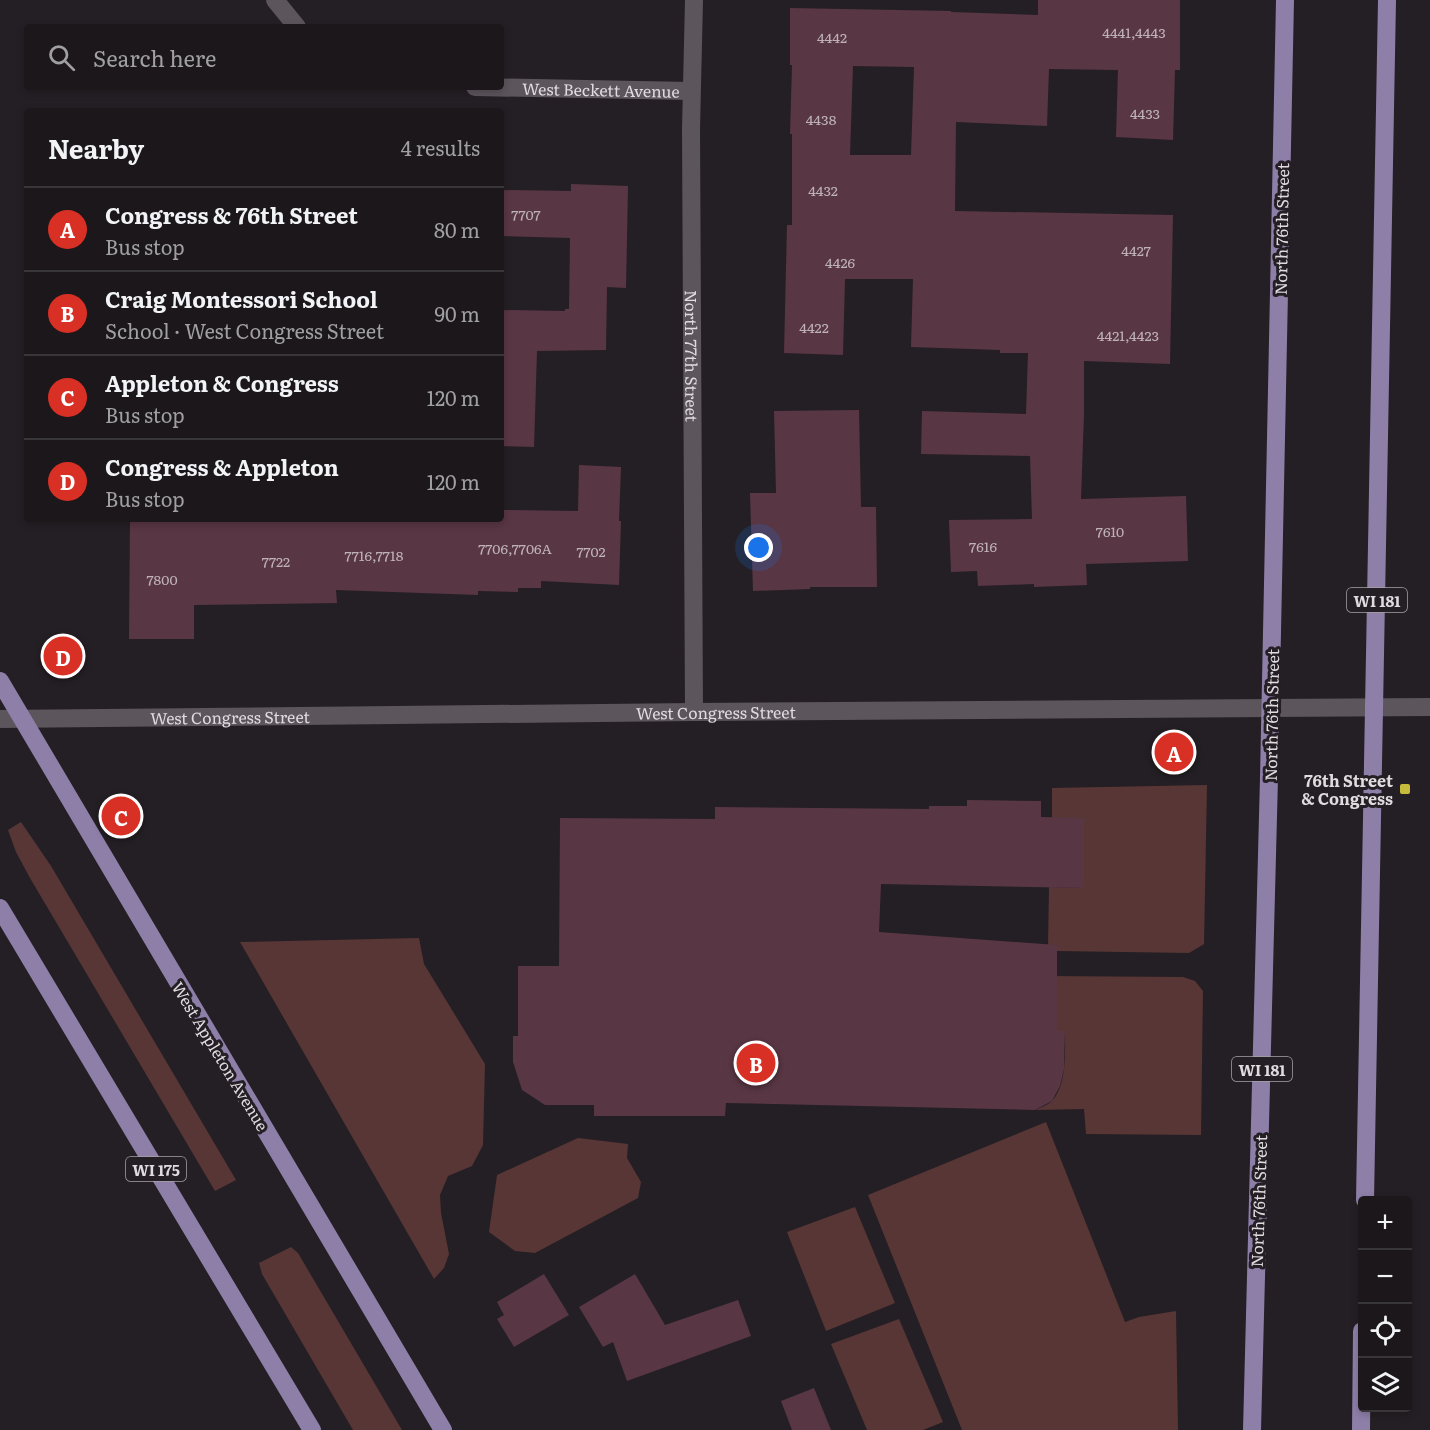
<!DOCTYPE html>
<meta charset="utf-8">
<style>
:root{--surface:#1b171b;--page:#282428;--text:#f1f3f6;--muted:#a09fa3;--line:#39363a;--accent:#d93025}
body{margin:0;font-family:Literata,serif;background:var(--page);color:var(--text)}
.controls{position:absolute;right:18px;bottom:18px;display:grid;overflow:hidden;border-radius:6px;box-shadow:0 3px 9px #0003}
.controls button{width:54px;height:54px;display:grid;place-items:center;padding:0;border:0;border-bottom:2px solid var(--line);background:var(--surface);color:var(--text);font:30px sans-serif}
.you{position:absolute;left:759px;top:548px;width:21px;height:21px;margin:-15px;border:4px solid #fff;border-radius:50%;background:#1a73e8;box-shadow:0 0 0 9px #1a73e833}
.badge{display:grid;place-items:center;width:39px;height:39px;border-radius:50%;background:var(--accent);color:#fff;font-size:20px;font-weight:700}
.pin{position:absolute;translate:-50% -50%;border:3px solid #fff;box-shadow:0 2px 6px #0006}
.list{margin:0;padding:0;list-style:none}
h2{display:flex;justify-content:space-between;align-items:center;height:78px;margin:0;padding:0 24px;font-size:26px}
h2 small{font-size:20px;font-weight:400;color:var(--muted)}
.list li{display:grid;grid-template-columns:39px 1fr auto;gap:18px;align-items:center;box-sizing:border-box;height:84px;padding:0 24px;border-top:2px solid var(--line)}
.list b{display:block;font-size:22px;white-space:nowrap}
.list p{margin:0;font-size:20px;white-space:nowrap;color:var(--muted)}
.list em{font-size:20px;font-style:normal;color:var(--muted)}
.icon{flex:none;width:33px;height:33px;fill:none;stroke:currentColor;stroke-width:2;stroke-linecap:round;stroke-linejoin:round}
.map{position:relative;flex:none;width:1430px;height:1430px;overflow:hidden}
.search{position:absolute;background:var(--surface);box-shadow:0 3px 9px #0003;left:24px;top:24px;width:480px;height:66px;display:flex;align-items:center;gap:15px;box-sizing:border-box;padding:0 21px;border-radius:6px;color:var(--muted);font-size:22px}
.panel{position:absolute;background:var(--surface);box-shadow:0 3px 9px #0003;left:24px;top:108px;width:480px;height:414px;border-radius:6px}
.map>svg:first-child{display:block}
.green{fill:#583635}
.building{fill:#593644;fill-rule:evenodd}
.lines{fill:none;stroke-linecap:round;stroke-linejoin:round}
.street{stroke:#5c565c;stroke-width:18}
.secondary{stroke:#5c565c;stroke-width:18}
.primary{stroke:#8e7fa9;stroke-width:18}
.poi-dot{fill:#c7bb3c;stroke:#241f24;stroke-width:2}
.labels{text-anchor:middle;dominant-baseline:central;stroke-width:6;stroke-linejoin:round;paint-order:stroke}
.number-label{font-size:14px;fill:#beb2b8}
.shield{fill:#241f24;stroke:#a7a3a7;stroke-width:1.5}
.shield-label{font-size:15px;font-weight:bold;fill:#dfdbdf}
.street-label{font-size:16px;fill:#dfdbdf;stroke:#241f24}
.poi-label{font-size:16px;font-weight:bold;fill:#dfdbdf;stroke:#241f24;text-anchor:end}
</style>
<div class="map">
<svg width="1430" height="1430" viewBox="0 0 1430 1430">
<rect width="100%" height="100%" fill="#241f24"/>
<g class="green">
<polygon points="1207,785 1204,944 1189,953 1057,951 1057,945 1048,945 1049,887 1084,888 1084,819 1052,818 1052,788"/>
<polygon points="21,822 51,866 236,1180 215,1191 30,878 16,852 8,830"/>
<polygon points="419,938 424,964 485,1064 483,1145 472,1166 448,1176 440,1195 441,1213 449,1254 444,1268 434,1279 240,942"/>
<path d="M 1042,976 L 1183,977 L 1195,981 L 1203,991 L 1201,1135 L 1086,1134 L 1084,1109 L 1035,1110 C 1040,1108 1048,1105 1052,1101 C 1067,1085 1065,1051 1065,1031 L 1042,1031 Z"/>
<polygon points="1046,1122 1125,1322 1139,1317 1176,1311 1178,1430 962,1430 868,1195"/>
<polygon points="578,1138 628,1144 627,1158 641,1182 638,1198 535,1253 515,1251 489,1232 497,1175"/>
<polygon points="855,1207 895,1303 826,1331 787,1232"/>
<polygon points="291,1247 298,1253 402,1430 353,1430 262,1274 259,1263"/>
<polygon points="899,1319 943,1422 923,1430 867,1430 831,1344"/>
</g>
<g class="building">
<path d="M 1038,0 L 1180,0 L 1180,70 L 1175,70 L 1173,140 L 1116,137 L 1118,70 L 1049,69 L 1047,126 L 956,122 L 955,211 L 1173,215 L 1170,364 L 1084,361 L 1084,414 L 1081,499 L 1186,496 L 1188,561 L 1086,564 L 1087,585 L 1034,587 L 1034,584 L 978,586 L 977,571 L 951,572 L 949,520 L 1032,519 L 1030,456 L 921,454 L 922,411 L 1026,414 L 1028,353 L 1000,353 L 1000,350 L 911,347 L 913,279 L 845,279 L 843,355 L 784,353 L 787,225 L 792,225 L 792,134 L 790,134 L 792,65 L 790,65 L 790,8 L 951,11 L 951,12 L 1038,15 ZM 853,66 L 914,67 L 911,155 L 850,155 Z"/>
<polygon points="571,184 628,186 626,288 607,287 606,350 537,351 534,447 501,446 501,310 565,311 565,309 569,309 570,238 501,236 501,190 571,191"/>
<polygon points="859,410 861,507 876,507 877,587 810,587 810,589 753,591 750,493 776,493 774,411"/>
<polygon points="579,465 621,467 619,521 621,521 619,585 541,581 541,588 518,588 518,592 478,591 478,595 336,590 337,603 194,605 194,639 129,639 130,519 501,519 501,510 578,511"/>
<polygon points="967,800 1041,801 1041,817 1084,818 1084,888 881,884 879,932 1057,945 1057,1031 1065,1031 1064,1069 1060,1086 1052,1101 1035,1110 726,1103 725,1116 594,1116 594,1105 545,1105 522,1090 513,1062 513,1036 518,1036 518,966 559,966 560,818 715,819 715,807 929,809 929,806 967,806"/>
<polygon points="544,1274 569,1315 514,1347 497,1319 504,1315 497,1302"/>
<polygon points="635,1274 665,1325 738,1300 751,1336 627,1381 613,1342 603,1347 579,1307"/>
<polygon points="814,1388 831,1430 792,1430 781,1401"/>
</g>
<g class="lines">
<g class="street">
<polyline points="275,0 297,27"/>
<path id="s1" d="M 694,0 L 691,129 L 694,712"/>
<path id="s2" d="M 475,87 L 691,91"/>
</g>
<path class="secondary" id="s3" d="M 0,719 L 694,712 L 1430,707"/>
<g class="primary">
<polyline points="0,681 443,1430"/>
<polyline points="0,908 312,1430"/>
<polyline points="1365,1200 1387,0"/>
<polyline points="1252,1430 1269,778 1285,0"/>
<polyline points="1361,1430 1362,1331"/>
</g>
</g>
<rect class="poi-dot" x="1399" y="783" width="12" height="12" rx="3"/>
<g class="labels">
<g class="number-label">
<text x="1134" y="32">4441,4443</text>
<text x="832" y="37">4442</text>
<text x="1145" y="113">4433</text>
<text x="821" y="119">4438</text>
<text x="823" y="190">4432</text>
<text x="526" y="214">7707</text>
<text x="1136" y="250">4427</text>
<text x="840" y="262">4426</text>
<text x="814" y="327">4422</text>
<text x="1128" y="335">4421,4423</text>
<text x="1110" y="531">7610</text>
<text x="983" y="546">7616</text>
<text x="515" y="548">7706,7706A</text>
<text x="591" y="551">7702</text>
<text x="374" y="555">7716,7718</text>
<text x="276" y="561">7722</text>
<text x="162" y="579">7800</text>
</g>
<g class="shield">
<rect x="1347" y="588" width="60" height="24" rx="4.5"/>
<rect x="1232" y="1057" width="60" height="24" rx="4.5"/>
<rect x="126" y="1157" width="60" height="24" rx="4.5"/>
</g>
<g class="shield-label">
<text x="1377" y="600">WI 181</text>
<text x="1262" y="1069">WI 181</text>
<text x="156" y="1169">WI 175</text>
</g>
<g class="street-label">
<text stroke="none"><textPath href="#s2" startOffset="126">West Beckett Avenue</textPath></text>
<text transform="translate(1281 229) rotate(-89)">North 76th Street</text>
<text stroke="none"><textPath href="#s1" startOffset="356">North 77th Street</textPath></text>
<text stroke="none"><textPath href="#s3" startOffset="716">West Congress Street</textPath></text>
<text transform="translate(1271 715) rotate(-89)">North 76th Street</text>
<text stroke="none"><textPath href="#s3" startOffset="230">West Congress Street</textPath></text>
<text transform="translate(221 1056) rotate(59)">West Appleton Avenue</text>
<text transform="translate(1258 1201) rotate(-88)">North 76th Street</text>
</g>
<g class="poi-label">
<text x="1393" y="780">76th Street<tspan x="1393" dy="18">&amp; Congress</tspan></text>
</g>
</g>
</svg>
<div class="controls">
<button>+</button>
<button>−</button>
<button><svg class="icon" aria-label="locate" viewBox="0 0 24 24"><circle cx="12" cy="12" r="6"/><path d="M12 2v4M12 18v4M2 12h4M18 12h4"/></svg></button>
<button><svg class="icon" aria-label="layers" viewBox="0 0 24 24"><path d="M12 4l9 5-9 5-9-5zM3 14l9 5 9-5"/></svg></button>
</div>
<div class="you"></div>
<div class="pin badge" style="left:1174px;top:752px">A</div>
<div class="pin badge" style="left:756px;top:1063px">B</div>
<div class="pin badge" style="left:121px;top:816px">C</div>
<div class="pin badge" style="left:63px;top:656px">D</div>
<div class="search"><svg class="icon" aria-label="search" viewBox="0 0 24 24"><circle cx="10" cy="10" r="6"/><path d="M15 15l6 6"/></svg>Search here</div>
<section class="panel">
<h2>Nearby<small>4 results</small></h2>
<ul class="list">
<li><span class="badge">A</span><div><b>Congress &amp; 76th Street</b><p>Bus stop</p></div><em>80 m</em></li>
<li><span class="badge">B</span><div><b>Craig Montessori School</b><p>School · West Congress Street</p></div><em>90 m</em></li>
<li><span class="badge">C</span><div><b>Appleton &amp; Congress</b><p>Bus stop</p></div><em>120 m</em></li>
<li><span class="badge">D</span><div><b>Congress &amp; Appleton</b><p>Bus stop</p></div><em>120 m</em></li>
</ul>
</section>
</div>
